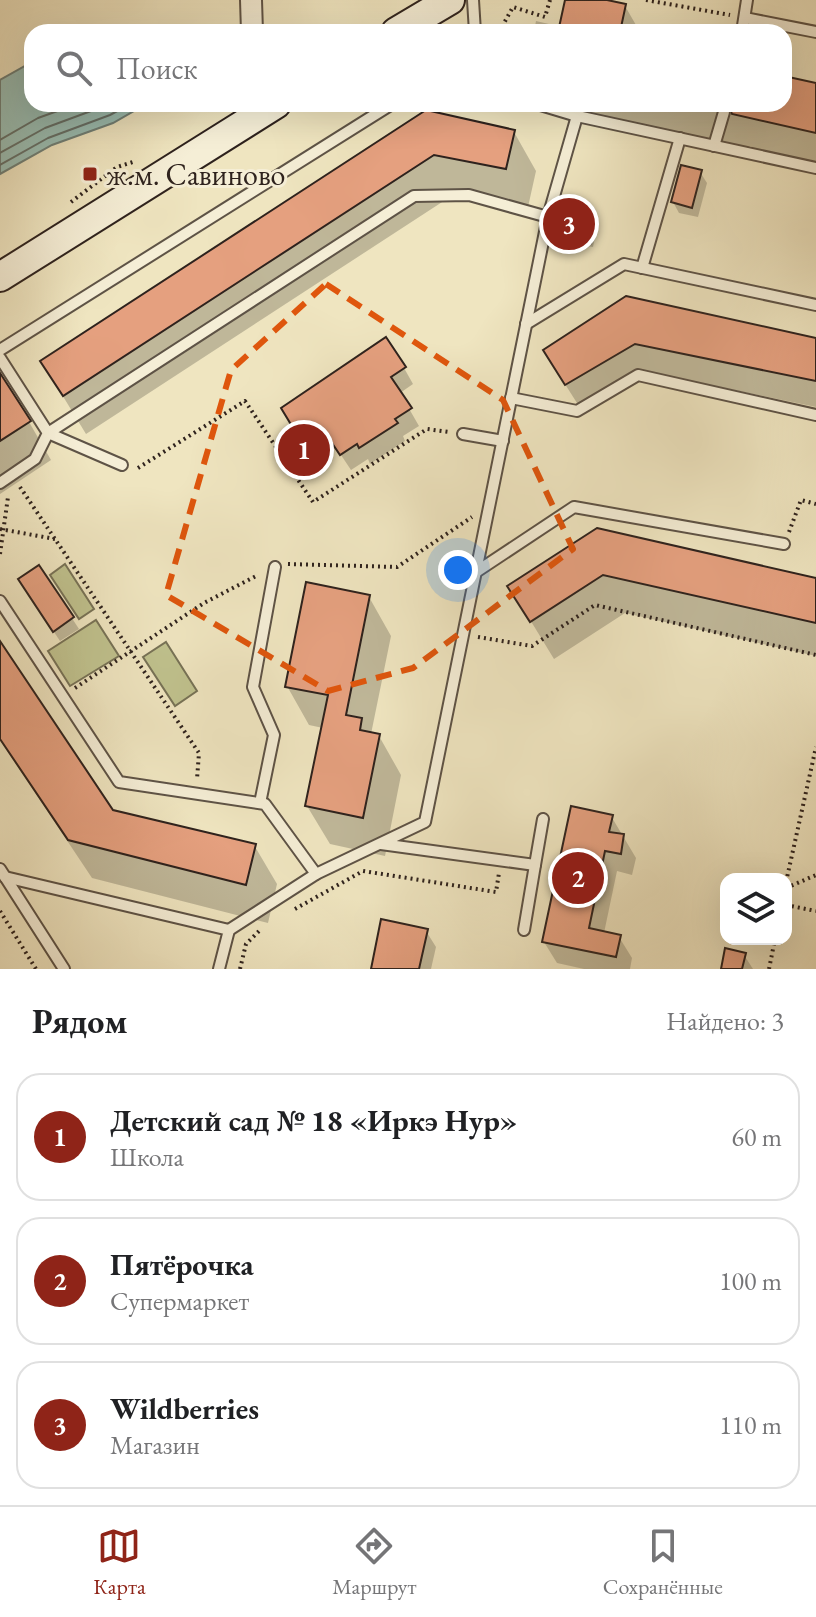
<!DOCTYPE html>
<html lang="ru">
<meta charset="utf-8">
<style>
:root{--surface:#fff;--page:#f2f2f2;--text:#202124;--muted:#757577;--line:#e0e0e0;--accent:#8f2418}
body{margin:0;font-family:"EB Garamond",serif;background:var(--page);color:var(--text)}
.controls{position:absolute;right:24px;bottom:24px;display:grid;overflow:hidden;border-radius:16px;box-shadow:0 8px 32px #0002}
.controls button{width:72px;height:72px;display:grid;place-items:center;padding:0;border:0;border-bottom:2px solid var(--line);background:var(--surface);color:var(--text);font:40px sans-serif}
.you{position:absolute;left:458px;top:570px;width:28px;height:28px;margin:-20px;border:6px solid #fff;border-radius:50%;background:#1a73e8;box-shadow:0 0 0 12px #1a73e833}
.badge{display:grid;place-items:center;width:52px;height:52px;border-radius:50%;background:var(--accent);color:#fff;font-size:26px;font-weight:700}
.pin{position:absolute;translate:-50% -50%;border:4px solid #fff;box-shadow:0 2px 8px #0006}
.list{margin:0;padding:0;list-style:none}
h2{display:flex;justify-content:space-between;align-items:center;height:104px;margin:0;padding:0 32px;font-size:34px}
h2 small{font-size:26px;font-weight:400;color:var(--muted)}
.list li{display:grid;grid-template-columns:52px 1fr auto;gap:24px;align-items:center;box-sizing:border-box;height:128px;margin:0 16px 16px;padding:0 16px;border:2px solid var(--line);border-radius:24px}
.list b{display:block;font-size:30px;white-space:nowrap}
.list p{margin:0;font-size:26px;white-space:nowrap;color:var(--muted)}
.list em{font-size:26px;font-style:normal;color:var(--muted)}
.icon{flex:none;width:44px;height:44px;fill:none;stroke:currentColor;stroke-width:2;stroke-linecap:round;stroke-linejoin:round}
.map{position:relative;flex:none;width:816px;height:969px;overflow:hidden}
.search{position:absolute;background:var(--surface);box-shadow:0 8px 32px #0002;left:24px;right:24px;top:24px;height:88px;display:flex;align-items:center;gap:20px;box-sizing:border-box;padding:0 28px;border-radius:24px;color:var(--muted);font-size:30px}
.sheet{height:536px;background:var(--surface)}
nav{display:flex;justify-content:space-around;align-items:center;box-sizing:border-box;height:112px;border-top:2px solid var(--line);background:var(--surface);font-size:22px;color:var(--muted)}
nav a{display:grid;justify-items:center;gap:4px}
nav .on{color:var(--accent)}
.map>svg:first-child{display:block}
.green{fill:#c0c28e;stroke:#777256;stroke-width:2}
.water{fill:#9abfb5;stroke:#6f8078;stroke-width:2}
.shadow{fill:#0003}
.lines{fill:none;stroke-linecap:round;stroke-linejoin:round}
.shore{stroke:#647069;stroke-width:2}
.building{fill:#e5a07f;stroke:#2e221d;stroke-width:2}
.lane-casing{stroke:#5e5346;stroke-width:14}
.street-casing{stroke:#5e5346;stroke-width:24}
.secondary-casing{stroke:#2e221d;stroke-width:32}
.path{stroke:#2e221d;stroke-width:4;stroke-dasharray:2 4;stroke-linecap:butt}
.lane{stroke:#f5eed6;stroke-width:10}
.street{stroke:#f5eed6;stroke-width:20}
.secondary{stroke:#f5eed6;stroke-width:28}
.marked{fill:none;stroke:#df560d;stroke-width:6;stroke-dasharray:16 10;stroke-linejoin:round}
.poi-dot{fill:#8f2418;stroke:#f5eed6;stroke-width:3}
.labels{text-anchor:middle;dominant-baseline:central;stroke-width:6;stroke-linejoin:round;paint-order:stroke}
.poi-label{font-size:30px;fill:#2e221d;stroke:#f5eed6;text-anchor:start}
</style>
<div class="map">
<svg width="816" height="969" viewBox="0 0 816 969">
<rect width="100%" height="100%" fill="#efe5c0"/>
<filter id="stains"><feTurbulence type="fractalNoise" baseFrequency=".0025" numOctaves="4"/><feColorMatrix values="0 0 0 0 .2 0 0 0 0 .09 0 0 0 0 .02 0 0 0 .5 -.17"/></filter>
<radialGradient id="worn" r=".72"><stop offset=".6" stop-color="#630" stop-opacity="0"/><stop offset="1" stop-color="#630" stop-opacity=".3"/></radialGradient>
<g class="green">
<polygon points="65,564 94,609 79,619 50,575"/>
<polygon points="96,620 119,656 70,686 48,651"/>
<polygon points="166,642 197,691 175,706 143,657"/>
</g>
<polygon class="water" points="32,62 32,104 140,104 139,108 113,123 52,145 0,174 0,80"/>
<g class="shadow">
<polygon points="567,0 597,0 625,6 640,32 534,32 536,21 562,27"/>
<polygon points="784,78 816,85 816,168 758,156 751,146 743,148 551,107 550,104 784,104"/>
<polygon points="427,112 514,132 536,171 528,207 456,193 86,434 42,362"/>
<polygon points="700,172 707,183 698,217 679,213 673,202"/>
<polygon points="595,222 597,227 593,247 571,243 568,238"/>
<polygon points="627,298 816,340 816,407 653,373 584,414 563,381"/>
<polygon points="404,368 413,384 400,393 419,426 403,436 405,441 370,464 368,459 351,470 333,443 312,456 293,425"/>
<polygon points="0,393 29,422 51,460 0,494"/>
<polygon points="597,530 815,579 816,575 816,656 625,613 554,659 510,587"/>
<polygon points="39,568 79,629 60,641 26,590"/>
<polygon points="369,597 391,636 371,734 379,736 401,775 385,856 330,844 307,806 323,728 309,725 287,686"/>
<polygon points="0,645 111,812 254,845 277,884 268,923 92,878 0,740"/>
<polygon points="611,816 636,858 632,875 617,871 604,933 619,937 632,958 630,969 584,969 557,963 544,942"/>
<polygon points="426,931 436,947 431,969 373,969"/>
<polygon points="744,955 753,969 723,969"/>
</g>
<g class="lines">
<g class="shore">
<polyline points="0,140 38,118 77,104"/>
<polyline points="0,153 45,128 110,104"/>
<polyline points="0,165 48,138 110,115 130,104"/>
</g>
</g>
<g class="building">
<polygon points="565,0 607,0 626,4 620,32 558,32"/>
<polygon points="784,76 816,83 816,133 732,114 729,106 720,105 784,104"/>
<polygon points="426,110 515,130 506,169 434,155 63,396 40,361"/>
<polygon points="681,165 702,170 692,208 671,202"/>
<polygon points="571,215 596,220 591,243 566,238"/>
<polygon points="626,296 816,338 816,381 635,344 565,385 543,350"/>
<polygon points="386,337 406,367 391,377 412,408 395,419 398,423 359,448 357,444 340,455 322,428 301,441 281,408"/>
<polygon points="0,373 31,421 0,441"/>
<polygon points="597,528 816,578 816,623 603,575 530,622 507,586"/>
<polygon points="39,565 74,617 53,632 18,579"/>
<polygon points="306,582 370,595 346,715 362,718 360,730 380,734 363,818 305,806 328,695 285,687"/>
<polygon points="0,641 113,810 256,844 246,885 68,840 0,739"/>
<polygon points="571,806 613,815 609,832 624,834 621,854 605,851 589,928 621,935 616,957 542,942"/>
<polygon points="381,919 428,929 419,969 371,969"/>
<polygon points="725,948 746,953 742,969 721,969"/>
</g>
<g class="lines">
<g class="lane-casing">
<g id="lane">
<polyline points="473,0 475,32"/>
<polyline points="745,18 816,32"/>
<polyline points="742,32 747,0"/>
<polyline points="537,104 577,116 816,168"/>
<polyline points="714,146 724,112"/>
<polyline points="642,268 680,138"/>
<polyline points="526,324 624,264 816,305"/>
<polyline points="0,350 392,104"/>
<polyline points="0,358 48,433 35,459 0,483"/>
<polyline points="511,398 577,411 638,375 816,415"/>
<polyline points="48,433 414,196 469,195 548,217"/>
<polyline points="48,433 122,465"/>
<polyline points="463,434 503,441"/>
<polyline points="476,572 574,507 784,544"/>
<polyline points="0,601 119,782 265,804 316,874"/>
<polyline points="260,803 274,735 253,687 275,567"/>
<polyline points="381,844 535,865 543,819"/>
<polyline points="0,869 64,969"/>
<polyline points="5,877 229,930 219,969"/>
<polyline points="229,930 316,874 425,822 548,217 577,116"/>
<polyline points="524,930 535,865"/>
</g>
</g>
<g class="street-casing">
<polyline id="street" points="251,0 252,32"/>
</g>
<g class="secondary-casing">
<g id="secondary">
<polyline points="396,32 450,0"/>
<polyline points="0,277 276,104"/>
</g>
</g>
<g class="path">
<polyline points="646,0 730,15"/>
<polyline points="364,32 374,26"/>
<polyline points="499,32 513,7 545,17 550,0"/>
<polyline points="71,202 117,167 133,162"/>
<polyline points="138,468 245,401 313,502 427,429 449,432"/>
<polyline points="20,487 199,753 197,779"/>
<polyline points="0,529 55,539"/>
<polyline points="789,532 801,500 816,504"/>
<polyline points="0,554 8,497"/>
<polyline points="288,564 397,567 472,517"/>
<polyline points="478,637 532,646 595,605 816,655"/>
<polyline points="75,688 204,603 258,575"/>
<polyline points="786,882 816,747"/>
<polyline points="786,888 816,875"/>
<polyline points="786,905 816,911"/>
<polyline points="295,909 363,871 496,892 499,873"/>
<polyline points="0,911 36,969"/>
<polyline points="240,969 246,944 260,930"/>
<polyline points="769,969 775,939"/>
</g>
<use href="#lane" class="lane"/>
<use href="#street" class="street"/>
<use href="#secondary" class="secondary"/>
</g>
<path class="marked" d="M 326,284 L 503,400 L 573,549 L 413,668 L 328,691 L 166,595 L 231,370 Z"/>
<rect class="poi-dot" x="82" y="166" width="16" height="16" rx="4"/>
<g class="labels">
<g class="poi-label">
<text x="106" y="174">ж.м. Савиново</text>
</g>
</g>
<rect width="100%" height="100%" filter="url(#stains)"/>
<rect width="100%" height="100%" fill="url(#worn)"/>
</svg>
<div class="controls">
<button><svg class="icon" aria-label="layers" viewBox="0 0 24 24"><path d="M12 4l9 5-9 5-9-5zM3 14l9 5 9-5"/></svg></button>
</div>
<div class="you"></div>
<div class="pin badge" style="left:304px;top:450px">1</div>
<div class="pin badge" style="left:578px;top:878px">2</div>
<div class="pin badge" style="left:569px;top:224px">3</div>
<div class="search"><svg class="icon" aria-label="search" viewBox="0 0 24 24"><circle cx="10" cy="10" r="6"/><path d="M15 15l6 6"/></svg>Поиск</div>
</div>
<section class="sheet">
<h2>Рядом<small>Найдено: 3</small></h2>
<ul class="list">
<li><span class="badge">1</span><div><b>Детский сад № 18 «Иркэ Нур»</b><p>Школа</p></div><em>60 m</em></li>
<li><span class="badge">2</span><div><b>Пятёрочка</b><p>Супермаркет</p></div><em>100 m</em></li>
<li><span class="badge">3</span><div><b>Wildberries</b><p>Магазин</p></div><em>110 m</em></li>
</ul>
</section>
<nav>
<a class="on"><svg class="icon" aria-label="map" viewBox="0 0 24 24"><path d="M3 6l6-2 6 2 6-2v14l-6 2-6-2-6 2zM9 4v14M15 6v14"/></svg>Карта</a>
<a><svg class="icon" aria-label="directions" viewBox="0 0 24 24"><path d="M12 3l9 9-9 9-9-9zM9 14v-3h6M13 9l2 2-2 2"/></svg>Маршрут</a>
<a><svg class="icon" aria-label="saved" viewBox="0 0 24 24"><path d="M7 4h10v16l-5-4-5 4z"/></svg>Сохранённые</a>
</nav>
